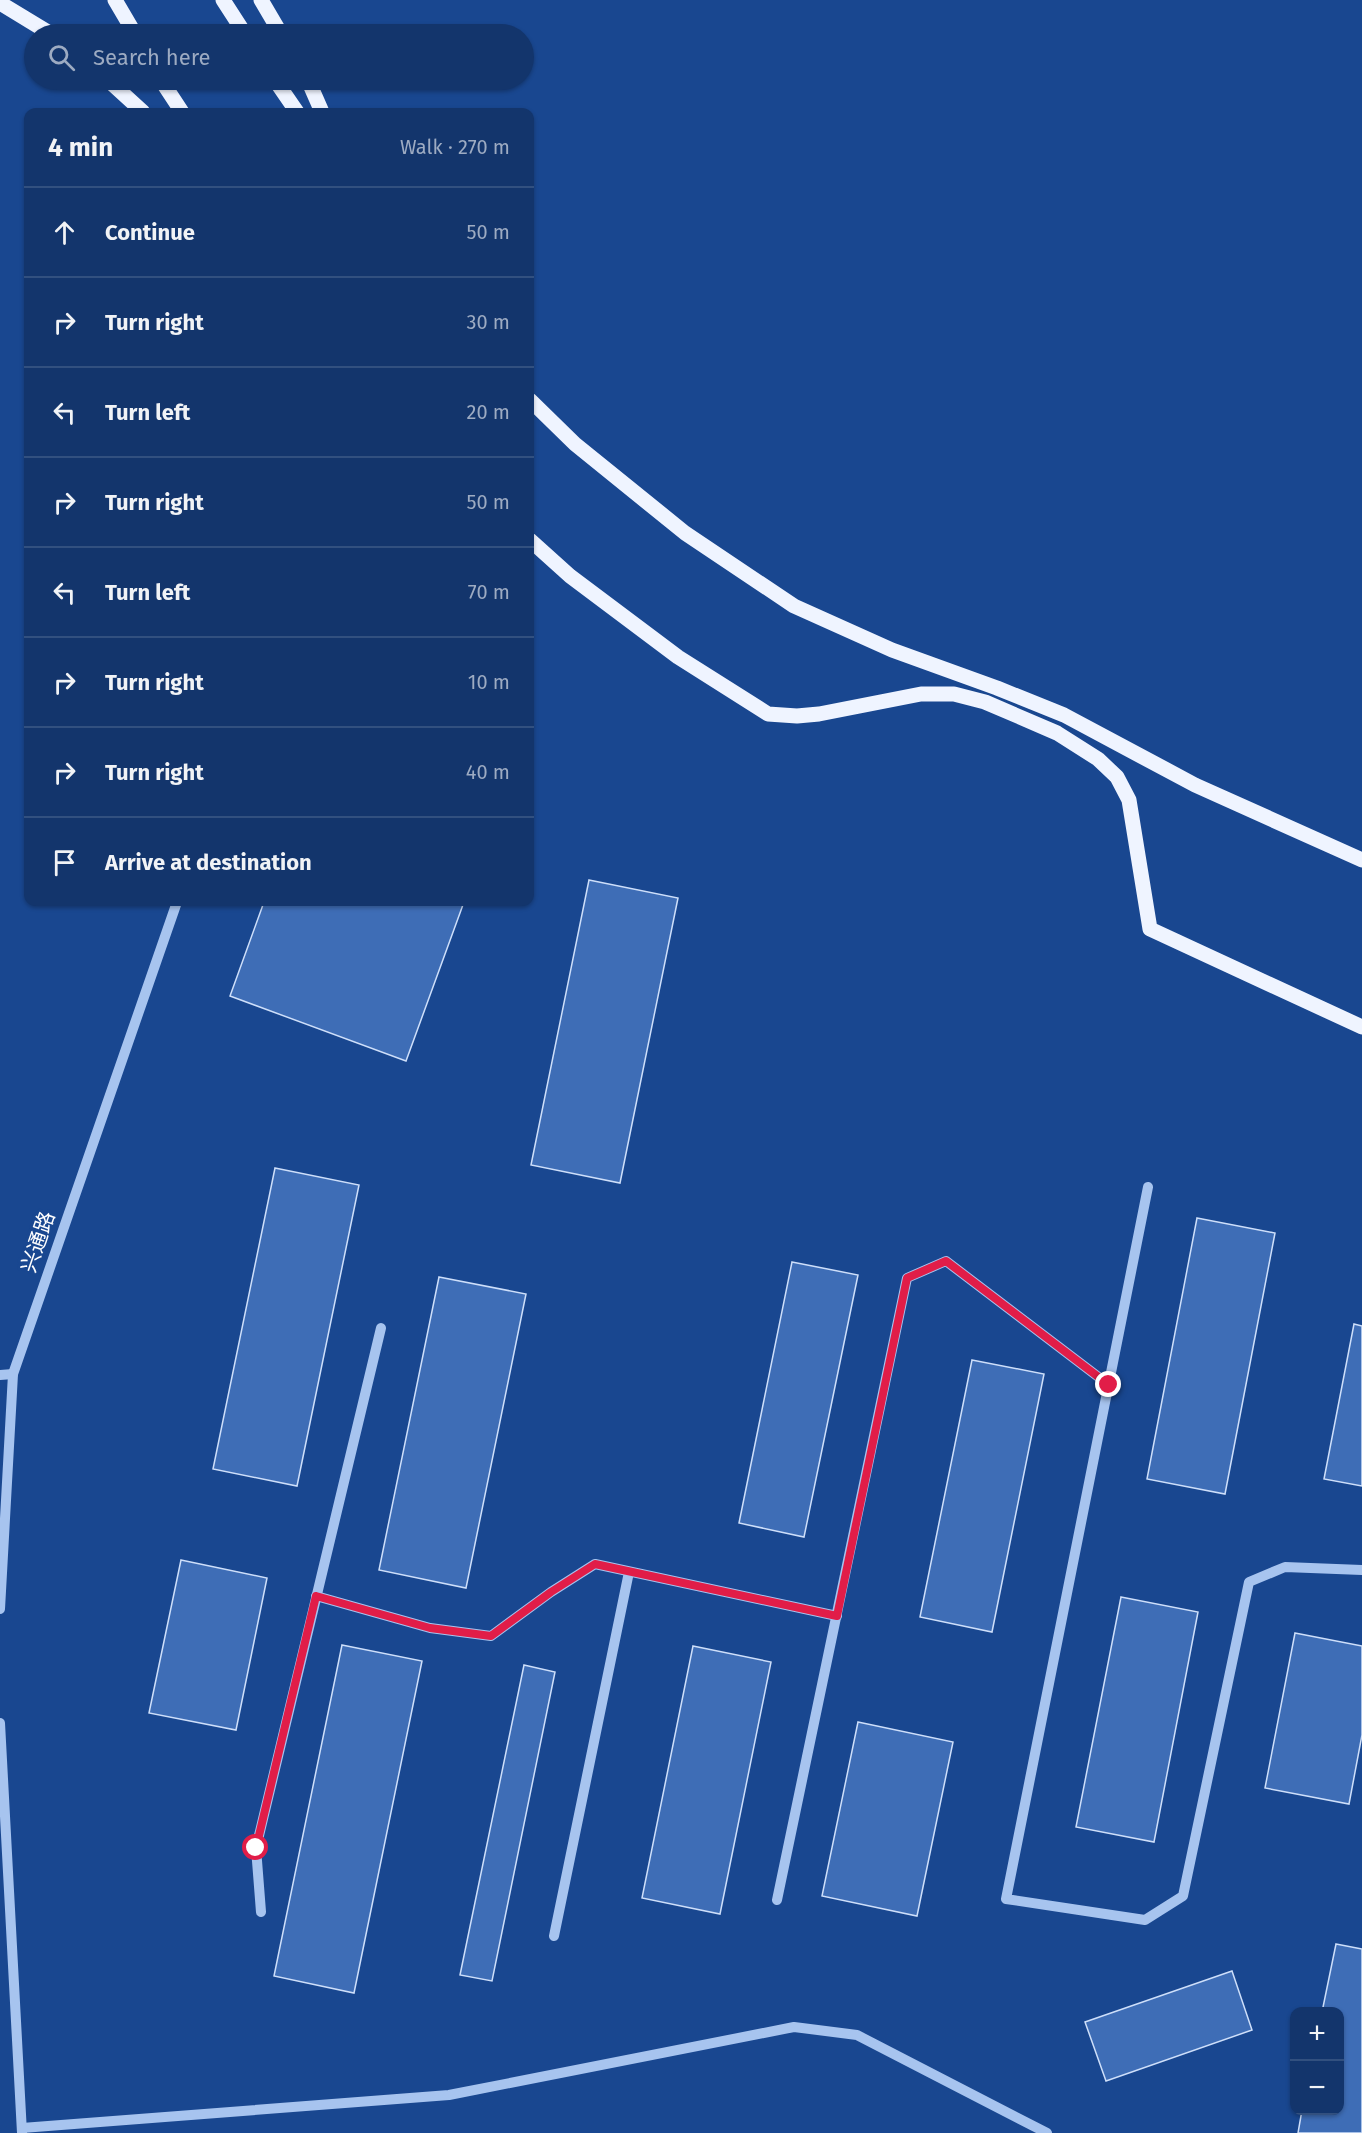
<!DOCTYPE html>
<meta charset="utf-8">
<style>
:root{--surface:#13356c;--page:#204074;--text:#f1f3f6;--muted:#9dabc2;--line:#32507f}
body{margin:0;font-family:"Fira Sans","Noto Sans SC",sans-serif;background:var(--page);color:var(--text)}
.controls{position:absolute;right:18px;bottom:18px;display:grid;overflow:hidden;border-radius:12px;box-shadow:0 2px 4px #0004}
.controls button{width:54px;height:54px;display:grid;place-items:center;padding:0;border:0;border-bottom:2px solid var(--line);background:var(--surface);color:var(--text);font:30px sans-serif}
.stop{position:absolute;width:18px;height:18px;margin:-14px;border:4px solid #e11d48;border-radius:50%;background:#fff}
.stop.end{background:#e11d48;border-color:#fff;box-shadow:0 2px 6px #0008}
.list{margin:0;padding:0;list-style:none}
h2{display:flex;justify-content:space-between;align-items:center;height:78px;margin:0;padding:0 24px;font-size:26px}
h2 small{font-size:20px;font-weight:400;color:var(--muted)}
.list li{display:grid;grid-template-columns:39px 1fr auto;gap:18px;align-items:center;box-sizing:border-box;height:90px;padding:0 24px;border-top:2px solid var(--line)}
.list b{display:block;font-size:22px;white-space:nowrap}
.list em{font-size:20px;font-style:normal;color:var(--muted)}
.icon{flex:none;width:33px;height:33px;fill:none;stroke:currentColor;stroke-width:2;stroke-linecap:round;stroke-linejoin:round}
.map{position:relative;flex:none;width:1362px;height:2133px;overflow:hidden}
.search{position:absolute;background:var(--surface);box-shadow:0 2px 4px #0004;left:24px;top:24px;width:510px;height:66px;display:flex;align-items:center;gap:15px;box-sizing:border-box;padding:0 21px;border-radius:33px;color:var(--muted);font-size:22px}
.panel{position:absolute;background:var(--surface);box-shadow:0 2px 4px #0004;left:24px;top:108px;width:510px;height:798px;border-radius:12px}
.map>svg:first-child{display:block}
.building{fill:#3e6db6;stroke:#cedffa;stroke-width:1.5}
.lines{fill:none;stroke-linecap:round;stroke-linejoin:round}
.minor{stroke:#a7c4ef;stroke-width:10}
.major{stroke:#eff4ff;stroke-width:15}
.route{stroke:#e11d48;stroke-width:8}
.labels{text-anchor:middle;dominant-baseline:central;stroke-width:6;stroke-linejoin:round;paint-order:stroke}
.street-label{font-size:21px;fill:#fff;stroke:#194790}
</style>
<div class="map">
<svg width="1362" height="2133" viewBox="0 0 1362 2133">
<rect width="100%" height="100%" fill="#194790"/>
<g class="building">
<polygon points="589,880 678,898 620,1183 531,1165"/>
<polygon points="264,902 464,902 406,1061 230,996"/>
<polygon points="275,1168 359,1185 297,1486 213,1469"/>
<polygon points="1197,1218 1275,1233 1225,1494 1147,1479"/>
<polygon points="792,1262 858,1275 804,1537 739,1523"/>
<polygon points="439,1277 526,1294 466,1588 379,1570"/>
<polygon points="1354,1324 1362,1326 1362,1486 1324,1479"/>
<polygon points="972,1360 1044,1374 992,1632 920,1617"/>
<polygon points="181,1560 267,1578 236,1730 149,1713"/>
<polygon points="1121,1597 1198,1612 1154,1842 1076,1827"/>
<polygon points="1295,1633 1362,1646 1362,1735 1349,1804 1265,1788"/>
<polygon points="342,1645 422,1661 354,1993 274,1976"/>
<polygon points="693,1646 771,1662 720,1914 642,1898"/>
<polygon points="524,1665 555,1672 492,1981 460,1975"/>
<polygon points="858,1722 953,1742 917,1916 822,1896"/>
<polygon points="1336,1944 1362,1949 1362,2133 1298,2133 1302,2110 1340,2110 1340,2012 1322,2012"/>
<polygon points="1232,1971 1252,2030 1106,2081 1085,2022"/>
</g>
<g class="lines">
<g class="minor">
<polyline points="1148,1187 1006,1899 1145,1920 1183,1896 1249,1582 1285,1567 1362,1570"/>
<polyline points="0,1375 13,1374"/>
<polyline points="316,1596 430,1628 491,1636 551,1592 595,1564 837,1616"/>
<polyline points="0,1609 13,1374 177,902"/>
<polyline points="0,1723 22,2133"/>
<polyline points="777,1900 907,1278 946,1261 1109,1385"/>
<polyline points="261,1912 256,1848 381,1328"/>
<polyline points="554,1936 629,1572"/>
<polyline points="22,2128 449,2095 794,2027 857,2035 1047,2133"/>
</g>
<g class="major">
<polyline points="115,0 135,34"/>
<polyline points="223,0 245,34"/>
<polyline points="261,0 281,34"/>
<polyline points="0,3 51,34"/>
<polyline points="108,80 143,112"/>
<polyline points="161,80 182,112"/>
<polyline points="275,80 297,112"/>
<polyline points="308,80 322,112"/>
<polyline points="530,400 575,444 685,533 794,606 892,650 997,688 1064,715 1195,785 1362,860"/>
<polyline points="530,540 570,576 678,657 768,714 797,716 819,714 921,694 954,694 985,702 1057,733 1098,759 1117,777 1129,800 1150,929 1362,1027"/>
</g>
</g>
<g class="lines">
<polyline class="route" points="256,1848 316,1596 430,1628 491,1636 551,1592 595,1564 837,1616 907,1278 946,1261 1109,1385"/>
</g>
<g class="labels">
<g class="street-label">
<text transform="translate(38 1242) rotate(-71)">兴通路</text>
</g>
</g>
</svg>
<div class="controls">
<button>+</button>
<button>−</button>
</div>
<div class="stop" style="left:256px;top:1848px"></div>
<div class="stop end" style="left:1109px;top:1385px"></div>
<div class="search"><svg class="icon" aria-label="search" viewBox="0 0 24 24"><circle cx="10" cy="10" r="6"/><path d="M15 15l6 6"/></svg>Search here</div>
<section class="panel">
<h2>4 min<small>Walk · 270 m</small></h2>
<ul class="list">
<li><svg class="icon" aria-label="ahead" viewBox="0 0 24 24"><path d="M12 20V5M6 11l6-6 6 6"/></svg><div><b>Continue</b></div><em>50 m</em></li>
<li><svg class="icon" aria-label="right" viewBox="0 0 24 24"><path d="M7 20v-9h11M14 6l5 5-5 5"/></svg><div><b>Turn right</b></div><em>30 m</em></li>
<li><svg class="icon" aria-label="left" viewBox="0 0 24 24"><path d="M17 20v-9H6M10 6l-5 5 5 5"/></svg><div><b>Turn left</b></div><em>20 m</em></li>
<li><svg class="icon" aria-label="right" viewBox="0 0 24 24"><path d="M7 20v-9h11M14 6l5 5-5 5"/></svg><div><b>Turn right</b></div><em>50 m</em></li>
<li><svg class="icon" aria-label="left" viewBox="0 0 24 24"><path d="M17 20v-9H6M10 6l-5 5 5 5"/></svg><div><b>Turn left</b></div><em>70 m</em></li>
<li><svg class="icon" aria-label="right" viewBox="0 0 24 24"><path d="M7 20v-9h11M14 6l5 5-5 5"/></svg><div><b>Turn right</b></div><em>10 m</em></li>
<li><svg class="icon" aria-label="right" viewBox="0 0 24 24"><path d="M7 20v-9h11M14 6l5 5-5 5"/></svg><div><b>Turn right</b></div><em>40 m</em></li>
<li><svg class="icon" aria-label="arrive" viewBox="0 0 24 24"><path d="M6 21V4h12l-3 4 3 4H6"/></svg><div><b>Arrive at destination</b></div></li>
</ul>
</section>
</div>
